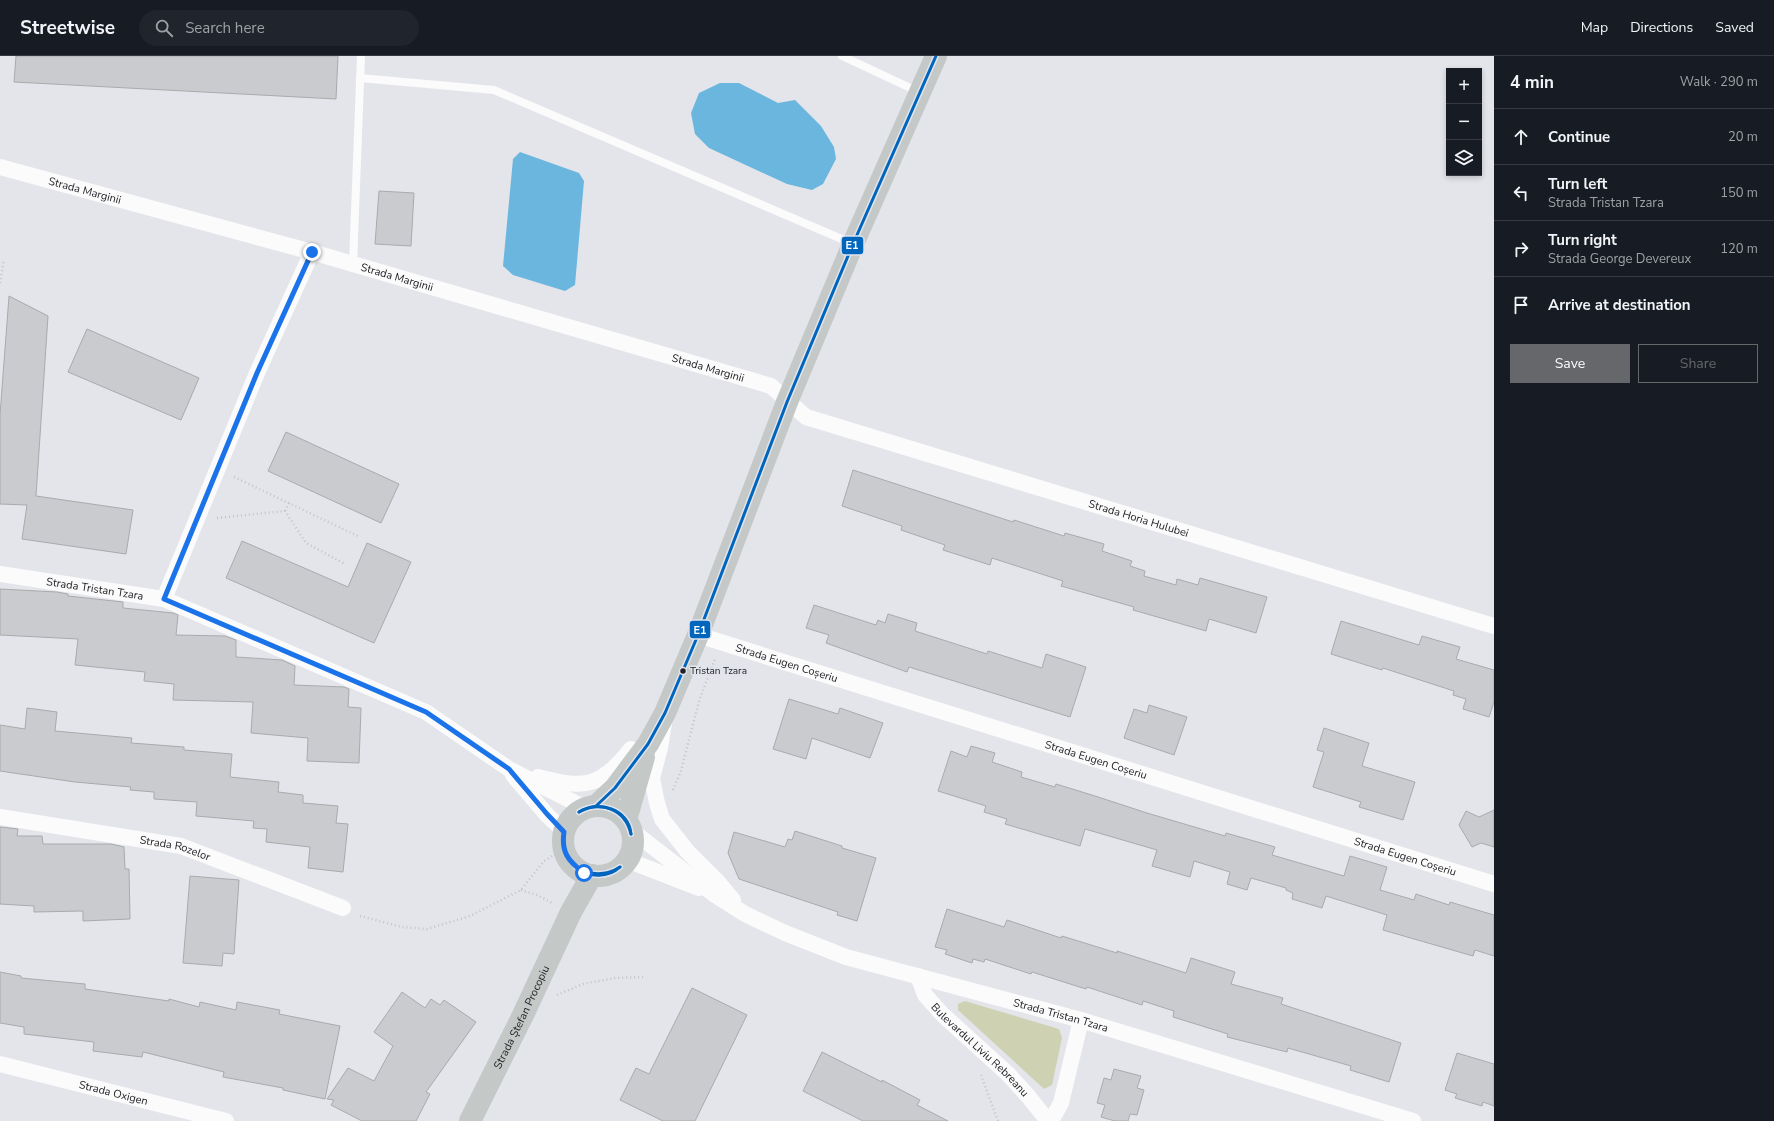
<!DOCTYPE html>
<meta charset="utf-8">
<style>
:root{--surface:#171b24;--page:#20242c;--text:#f1f3f6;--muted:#9ea1a6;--line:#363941;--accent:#66676b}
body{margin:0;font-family:"Nunito Sans",sans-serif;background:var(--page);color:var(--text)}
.controls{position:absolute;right:12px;top:12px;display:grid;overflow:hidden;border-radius:0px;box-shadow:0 2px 6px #0003}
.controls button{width:36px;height:36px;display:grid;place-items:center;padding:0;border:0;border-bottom:1px solid var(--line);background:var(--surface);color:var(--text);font:20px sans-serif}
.stop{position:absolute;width:12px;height:12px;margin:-9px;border:3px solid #1a73e8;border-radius:50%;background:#fff}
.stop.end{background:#1a73e8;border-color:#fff;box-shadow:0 1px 4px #0008}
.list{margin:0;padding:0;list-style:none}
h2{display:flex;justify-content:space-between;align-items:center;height:52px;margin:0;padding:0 16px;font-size:17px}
h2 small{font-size:13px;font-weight:400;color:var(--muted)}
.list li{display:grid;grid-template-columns:26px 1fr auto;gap:12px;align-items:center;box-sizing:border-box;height:56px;padding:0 16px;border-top:1px solid var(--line)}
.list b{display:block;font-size:15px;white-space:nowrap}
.list p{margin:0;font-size:13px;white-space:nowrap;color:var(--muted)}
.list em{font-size:13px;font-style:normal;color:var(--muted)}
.actions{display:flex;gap:8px;padding:12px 16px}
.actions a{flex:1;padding:9px 0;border:1px solid var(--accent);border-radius:0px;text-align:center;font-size:14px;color:var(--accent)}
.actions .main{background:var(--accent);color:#fff}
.icon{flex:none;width:22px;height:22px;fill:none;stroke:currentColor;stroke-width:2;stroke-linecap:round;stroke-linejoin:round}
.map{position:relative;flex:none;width:1494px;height:1065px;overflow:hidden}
header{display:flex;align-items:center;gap:24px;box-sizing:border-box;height:56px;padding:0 20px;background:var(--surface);border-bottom:1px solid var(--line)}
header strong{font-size:19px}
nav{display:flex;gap:22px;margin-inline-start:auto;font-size:14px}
.search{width:280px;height:36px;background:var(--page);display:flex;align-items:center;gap:10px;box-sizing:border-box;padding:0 14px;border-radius:22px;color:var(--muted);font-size:15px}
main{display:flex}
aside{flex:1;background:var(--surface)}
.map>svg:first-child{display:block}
.green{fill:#ced2b3}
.water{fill:#6ab6de}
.building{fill:#cacbce;stroke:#a9aaad}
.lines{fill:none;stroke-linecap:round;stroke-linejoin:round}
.path{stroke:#c4c4c7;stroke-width:2.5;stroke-dasharray:1 3;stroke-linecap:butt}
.lane{stroke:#fbfbfc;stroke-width:8}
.street{stroke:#fbfbfc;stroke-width:16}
.secondary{stroke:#c4c8c7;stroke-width:22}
.bus-1-casing{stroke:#e2e4ec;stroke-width:6}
.bus-1{stroke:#0065bd;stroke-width:3}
.route{stroke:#1a73e8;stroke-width:5}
.bus-dot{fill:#222326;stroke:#e2e4ec;stroke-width:1.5}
.labels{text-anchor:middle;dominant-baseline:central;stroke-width:3;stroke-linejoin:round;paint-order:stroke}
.bus-label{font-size:10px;fill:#222326;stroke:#e2e4ec;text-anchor:start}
.street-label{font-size:11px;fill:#222326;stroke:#e2e4ec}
.line-badge{stroke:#e2e4ec;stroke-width:1.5}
.badge-label{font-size:11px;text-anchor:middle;font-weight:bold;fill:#fff}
</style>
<header>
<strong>Streetwise</strong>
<div class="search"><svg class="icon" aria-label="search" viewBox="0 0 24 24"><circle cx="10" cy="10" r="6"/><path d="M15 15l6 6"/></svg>Search here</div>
<nav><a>Map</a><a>Directions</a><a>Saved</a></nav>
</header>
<main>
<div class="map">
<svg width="1494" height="1065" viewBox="0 0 1494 1065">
<rect width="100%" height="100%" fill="#e4e5ea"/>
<polygon class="green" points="965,945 1059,973 1062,982 1052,1029 1044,1033 958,954 958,948"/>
<g class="water">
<polygon points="720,27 739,27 778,47 795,44 821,70 834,91 836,103 823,128 812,134 787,128 709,92 695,78 691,57 699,37"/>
<polygon points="520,96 579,117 584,125 575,229 565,235 513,219 503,210 513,103"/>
</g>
<g class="building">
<polygon points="16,0 338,0 336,43 14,26"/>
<polygon points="379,135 414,137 411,190 375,188"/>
<polygon points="9,240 48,260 36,440 133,454 126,498 22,483 27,449 0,448 0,359"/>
<polygon points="87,273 199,322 181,364 68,316"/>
<polygon points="286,376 399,428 381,467 268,415"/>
<polygon points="853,414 1013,466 1014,464 1064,480 1065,477 1104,488 1102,495 1132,505 1130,510 1145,515 1144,520 1176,529 1177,523 1198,529 1200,522 1267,541 1256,577 1209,563 1206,575 1133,554 1134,551 1061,530 1063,525 992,502 990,509 943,494 945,489 901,474 902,470 842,450"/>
<polygon points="242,485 348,531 367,487 411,506 374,587 226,522"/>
<polygon points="0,533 57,536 68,538 68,540 123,546 123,552 173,557 178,559 176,579 225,580 236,584 236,601 282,604 295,610 294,629 344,631 349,633 348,651 361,652 359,707 307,705 308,682 251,677 253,646 173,644 174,628 144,625 145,616 75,609 78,583 0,579"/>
<polygon points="814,549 876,569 878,564 885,567 888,558 917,567 915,575 987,598 988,595 1042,612 1046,598 1086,611 1070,661 909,611 907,616 826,587 829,579 806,572"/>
<polygon points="1341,565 1419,589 1422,580 1460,591 1456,603 1494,614 1494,646 1489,661 1463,653 1466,643 1453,639 1454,635 1383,612 1382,614 1331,598"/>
<polygon points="789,643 838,658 840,652 883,667 870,702 812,682 806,703 773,693"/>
<polygon points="1149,649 1187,661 1174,699 1124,682 1134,653 1147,657"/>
<polygon points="27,652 57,656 55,675 132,682 131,687 184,691 184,694 232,698 230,721 279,726 278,736 303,739 303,747 338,750 336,767 348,768 343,816 308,812 310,791 266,786 267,773 253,772 254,765 196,760 197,746 154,743 154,736 130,734 131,731 75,726 0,715 0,669 25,673"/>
<polygon points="1324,672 1369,687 1362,710 1415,726 1403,764 1359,751 1361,746 1313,731 1324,696 1317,694"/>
<polygon points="971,690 995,697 992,706 1022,716 1021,721 1055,731 1056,728 1095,740 1147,757 1225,780 1226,777 1275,791 1272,799 1344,820 1350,800 1387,811 1380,834 1414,844 1416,838 1449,849 1450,846 1494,859 1494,900 1475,894 1473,900 1383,874 1387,859 1326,840 1322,852 1292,843 1293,837 1286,834 1286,832 1251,822 1247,834 1227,828 1230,816 1194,805 1190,821 1152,810 1157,794 1085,773 1080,790 1005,768 1007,763 984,756 986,750 938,735 951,695 967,701"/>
<polygon points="1494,754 1494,791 1481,787 1472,791 1459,769 1466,755 1479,761"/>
<polygon points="0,771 18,773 17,780 42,780 43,788 111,788 124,791 125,813 129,813 130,863 83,865 83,855 34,856 34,850 0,848"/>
<polygon points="795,775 842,790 842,792 876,802 857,865 837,859 838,856 739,823 728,797 734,776 785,791 788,783 792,784"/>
<polygon points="190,820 239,824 234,898 223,897 222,910 183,907"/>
<polygon points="947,853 1004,871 1007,864 1061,882 1062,880 1117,897 1117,895 1186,917 1191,902 1235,916 1231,928 1283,942 1281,948 1401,987 1389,1026 1350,1014 1351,1010 1288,992 1287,996 1227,981 1228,978 1173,961 1174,955 1143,945 1142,949 1087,931 1086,933 1032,916 1031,918 985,903 984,906 973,903 972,907 945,898 947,894 935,891"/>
<polygon points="0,916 21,920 21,922 85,928 85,933 169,945 169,943 199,951 200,946 236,954 237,946 280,954 279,958 340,970 325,1043 283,1034 283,1032 223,1021 224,1016 143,996 142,1001 93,995 94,986 24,978 24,971 0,967"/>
<polygon points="692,932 747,959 695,1065 663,1065 620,1044 636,1012 649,1018"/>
<polygon points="402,936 425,952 431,943 440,949 444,944 476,966 426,1036 430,1038 416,1065 362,1065 331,1049 334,1044 327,1043 348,1012 374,1025 393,990 374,976"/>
<polygon points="822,996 882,1026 882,1024 920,1044 917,1049 948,1065 863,1065 803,1035"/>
<polygon points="1457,997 1494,1008 1494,1050 1483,1046 1482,1050 1455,1042 1457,1038 1445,1034"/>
<polygon points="1114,1013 1141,1020 1137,1032 1144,1034 1137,1059 1130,1058 1128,1065 1115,1065 1101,1061 1105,1049 1097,1047 1104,1022 1111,1024"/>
</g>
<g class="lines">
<g class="path">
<polyline points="0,227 4,204"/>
<polyline points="234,421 360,481"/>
<polyline points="285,455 289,447"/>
<polyline points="217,462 285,455 306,487 345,508"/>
<polyline points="673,734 681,715 699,645 715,603"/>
<polyline points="521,834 537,839 552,847"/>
<polyline points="360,860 402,871 427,873 470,860 521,834 544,805 562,794"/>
<polyline points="557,939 583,928 615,922 643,921"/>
<polyline points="981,1019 998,1065"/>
</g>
<g class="lane">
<polyline points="842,0 919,36"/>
<polyline points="360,22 494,34 851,187"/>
<polyline points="353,208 361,0"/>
</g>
<g class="street">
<path id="s1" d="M 0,111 L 312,196 L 771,330 L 806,361 L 1494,570"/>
<path id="s2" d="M 0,518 L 164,543 L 426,656 L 509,713 L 585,752"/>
<polyline points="164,543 257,317 312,196"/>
<path id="s3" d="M 698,579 L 1494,828"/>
<polyline points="664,667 660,692 652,722 657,747 662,763 687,795 717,825 733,844"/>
<polyline points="513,719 547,759 564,775"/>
<path d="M 538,721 C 583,733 601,732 631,693"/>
<path id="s4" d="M 0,761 L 181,790 L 343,852"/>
<path id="s5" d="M 631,774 L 715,839 L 745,858 L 785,877 L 846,901 L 1081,964 L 1413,1065"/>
<polyline points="627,804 699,832"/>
<path id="s6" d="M 918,920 L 925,939 L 943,959 L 1008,1018 L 1028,1040 L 1048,1065"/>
<path id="s7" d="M 0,1008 L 226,1065"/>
<polyline points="1051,1065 1061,1047 1081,964"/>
</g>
<g class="secondary">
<polyline points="596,750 615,732 648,688 665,657 698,579 787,346 853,188 936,0"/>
<circle cx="598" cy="785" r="35"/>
<polyline points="626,764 644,701"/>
<path id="s8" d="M 470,1065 L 523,959 L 571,856 L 592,819"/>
</g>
<g class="bus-1-casing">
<g id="bus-1">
<polyline points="596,750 615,732 648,688 665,657 698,579 787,346 853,188 936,0"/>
<path d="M 579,756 C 599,744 629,753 631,778"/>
<path d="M 579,756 C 601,744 625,753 631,778"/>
<path d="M 576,811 C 590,820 606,820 620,811"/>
<path d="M 576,811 C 589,821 607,823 620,811"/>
</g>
</g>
<use href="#bus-1" class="bus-1"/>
</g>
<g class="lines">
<path class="route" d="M 312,196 L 257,317 L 164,543 L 426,656 L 509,713 L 547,758 L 564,776 C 561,796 568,805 584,817"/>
</g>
<circle class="bus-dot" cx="683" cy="615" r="3.5"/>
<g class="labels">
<g class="bus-label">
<text x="690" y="615">Tristan Tzara</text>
</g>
<g class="street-label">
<text stroke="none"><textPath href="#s1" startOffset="88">Strada Marginii</textPath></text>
<text stroke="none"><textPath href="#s1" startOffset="412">Strada Marginii</textPath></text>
<text stroke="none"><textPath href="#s1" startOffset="736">Strada Marginii</textPath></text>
<text stroke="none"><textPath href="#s1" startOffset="1196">Strada Horia Hulubei</textPath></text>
<text stroke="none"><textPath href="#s2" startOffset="96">Strada Tristan Tzara</textPath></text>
<text stroke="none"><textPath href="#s3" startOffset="93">Strada Eugen Coșeriu</textPath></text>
<text stroke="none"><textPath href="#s3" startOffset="417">Strada Eugen Coșeriu</textPath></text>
<text stroke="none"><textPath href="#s4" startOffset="178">Strada Rozelor</textPath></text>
<text stroke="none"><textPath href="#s3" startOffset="741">Strada Eugen Coșeriu</textPath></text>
<text stroke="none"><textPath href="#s5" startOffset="474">Strada Tristan Tzara</textPath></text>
<text stroke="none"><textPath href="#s8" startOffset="116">Strada Ștefan Procopiu</textPath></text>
<text stroke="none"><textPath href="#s6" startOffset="98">Bulevardul Liviu Rebreanu</textPath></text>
<text stroke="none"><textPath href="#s7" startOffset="117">Strada Oxigen</textPath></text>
</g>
</g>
<g class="line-badge">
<rect x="841" y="180" width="23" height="19" rx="4" fill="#0065bd"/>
<rect x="689" y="564" width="22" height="19" rx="4" fill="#0065bd"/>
</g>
<g class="badge-label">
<text x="852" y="193">E1</text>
<text x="700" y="578">E1</text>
</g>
</svg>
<div class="controls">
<button>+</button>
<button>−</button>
<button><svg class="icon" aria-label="layers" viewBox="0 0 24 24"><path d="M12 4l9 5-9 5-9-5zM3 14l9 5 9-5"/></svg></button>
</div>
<div class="stop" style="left:584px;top:817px"></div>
<div class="stop end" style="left:312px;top:196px"></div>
</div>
<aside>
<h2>4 min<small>Walk · 290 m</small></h2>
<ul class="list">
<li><svg class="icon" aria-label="ahead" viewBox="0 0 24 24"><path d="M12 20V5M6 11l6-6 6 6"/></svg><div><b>Continue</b></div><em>20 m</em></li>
<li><svg class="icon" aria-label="left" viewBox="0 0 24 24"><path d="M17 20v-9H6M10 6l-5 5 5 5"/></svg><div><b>Turn left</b><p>Strada Tristan Tzara</p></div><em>150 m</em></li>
<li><svg class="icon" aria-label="right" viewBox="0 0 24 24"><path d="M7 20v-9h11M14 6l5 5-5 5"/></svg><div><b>Turn right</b><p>Strada George Devereux</p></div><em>120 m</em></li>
<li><svg class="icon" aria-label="arrive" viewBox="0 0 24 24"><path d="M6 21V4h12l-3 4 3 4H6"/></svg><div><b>Arrive at destination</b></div></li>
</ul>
<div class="actions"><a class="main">Save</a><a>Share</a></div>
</aside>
</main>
